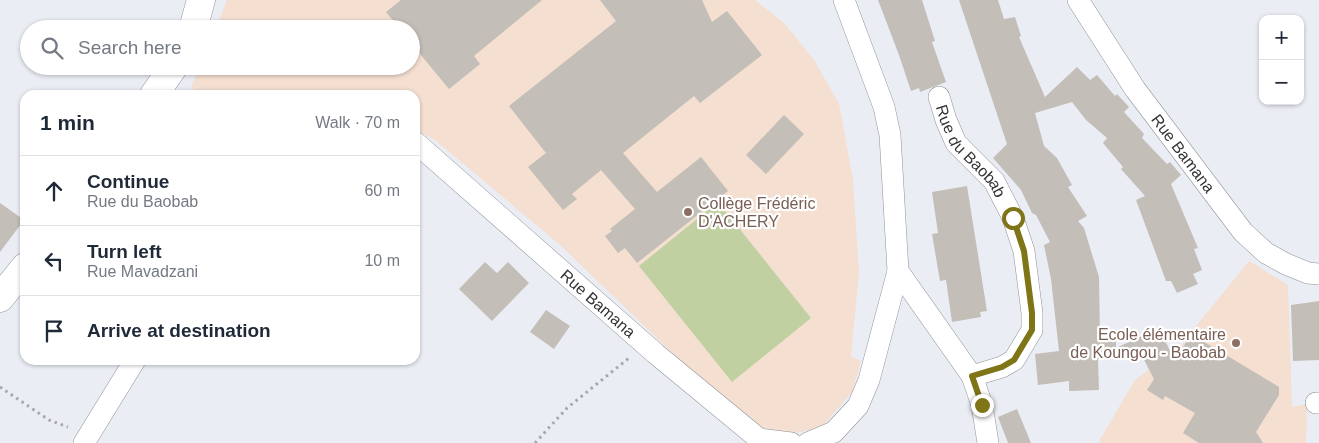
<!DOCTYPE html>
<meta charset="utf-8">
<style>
:root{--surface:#fff;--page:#f6f6f7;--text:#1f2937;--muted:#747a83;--line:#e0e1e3}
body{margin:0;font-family:Helvetica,sans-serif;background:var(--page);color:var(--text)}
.controls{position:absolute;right:15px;top:15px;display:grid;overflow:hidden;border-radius:10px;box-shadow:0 1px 4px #0004}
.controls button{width:45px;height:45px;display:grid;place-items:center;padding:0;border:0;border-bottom:1px solid var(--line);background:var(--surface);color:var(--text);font:25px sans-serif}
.stop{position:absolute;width:15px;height:15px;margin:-11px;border:4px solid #7f7416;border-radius:50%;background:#fff}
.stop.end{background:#7f7416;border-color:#fff;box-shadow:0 1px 5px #0008}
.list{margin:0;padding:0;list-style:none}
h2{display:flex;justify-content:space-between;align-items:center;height:65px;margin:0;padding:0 20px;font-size:21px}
h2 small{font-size:16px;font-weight:400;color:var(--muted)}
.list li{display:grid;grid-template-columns:32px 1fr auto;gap:15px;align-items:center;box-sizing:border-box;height:70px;padding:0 20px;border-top:1px solid var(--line)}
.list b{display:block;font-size:19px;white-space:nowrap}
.list p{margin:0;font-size:16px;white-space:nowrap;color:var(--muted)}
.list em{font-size:16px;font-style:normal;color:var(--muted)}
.icon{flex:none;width:28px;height:28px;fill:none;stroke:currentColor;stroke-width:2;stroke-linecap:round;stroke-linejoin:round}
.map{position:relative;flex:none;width:1319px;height:443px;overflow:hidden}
.search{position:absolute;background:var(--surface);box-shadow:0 1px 4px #0004;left:20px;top:20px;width:400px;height:55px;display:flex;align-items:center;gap:12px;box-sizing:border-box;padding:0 18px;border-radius:28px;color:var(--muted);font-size:19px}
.panel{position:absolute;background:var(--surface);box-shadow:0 1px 4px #0004;left:20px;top:90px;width:400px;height:275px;border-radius:15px}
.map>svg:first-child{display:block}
.education{fill:#f4dfd0}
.green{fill:#c0d0a1}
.building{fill:#c3beb8}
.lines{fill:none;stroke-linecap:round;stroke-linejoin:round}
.street-casing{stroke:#8f9299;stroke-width:22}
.primary-casing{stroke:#8f9299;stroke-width:29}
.path{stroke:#a6a8ae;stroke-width:3;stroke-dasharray:2.5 4;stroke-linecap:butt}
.street{stroke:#fff;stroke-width:21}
.primary{stroke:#fff;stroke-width:28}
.route{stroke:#7f7416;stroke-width:6}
.education-dot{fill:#8d6e63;stroke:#fff;stroke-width:2}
.labels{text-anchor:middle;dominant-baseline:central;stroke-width:4.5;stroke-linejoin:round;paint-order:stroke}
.street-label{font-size:16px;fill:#333437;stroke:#fff}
.education-label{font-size:16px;fill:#785e54;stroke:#fff;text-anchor:start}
</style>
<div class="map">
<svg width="1319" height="443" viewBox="0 0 1319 443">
<rect width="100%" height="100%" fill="#ebedf5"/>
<g class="education">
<polygon points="227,0 755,0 785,24 814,60 839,104 853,179 859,272 851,357 861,361 852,392 821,428 789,434 764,429 712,391 560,245 436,141 415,129 415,95 200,95 191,87 200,66 411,66 411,29 216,29"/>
<polygon points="1249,261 1288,285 1292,407 1307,404 1306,443 1101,443 1099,441 1135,380 1166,356 1173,357 1192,331"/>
</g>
<polygon class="green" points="718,202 811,318 732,382 639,266"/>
<g class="building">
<polygon points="401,0 542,0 474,56 480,64 449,89 411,43 411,29 400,29 386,12"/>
<polygon points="600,0 702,0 712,22 727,11 762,55 700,103 694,96 623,153 657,192 701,157 728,191 637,263 625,248 618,253 605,236 612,231 610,229 635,209 601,170 572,194 577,199 563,210 528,167 546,153 509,106 616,21"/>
<polygon points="878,0 922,0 935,41 932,42 946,82 920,92 919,88 911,91 899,55"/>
<polygon points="959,0 998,0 1004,19 1015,17 1021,36 1019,37 1045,97 1077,67 1090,80 1097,75 1115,96 1117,94 1129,107 1124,112 1144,134 1142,138 1167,164 1170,162 1181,175 1171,184 1198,248 1194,249 1202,270 1193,274 1198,284 1177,293 1171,281 1166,281 1136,200 1145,196 1121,169 1123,167 1103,143 1107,138 1086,120 1072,102 1035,113 1044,146 1057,158 1072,185 1068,187 1087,216 1078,221 1084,228 1099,277 1100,339 1116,338 1116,348 1159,328 1175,361 1191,334 1279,387 1279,395 1256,432 1263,443 1199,443 1183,433 1195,413 1165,396 1163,400 1147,390 1154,379 1142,356 1098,359 1099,390 1069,391 1069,381 1038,385 1035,354 1059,351 1051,279 1044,245 1050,242 1036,215 1032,213 1021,190 993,158 1007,144"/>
<polygon points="784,115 804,134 766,174 746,155"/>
<polygon points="967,186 987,311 980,312 981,317 952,322 946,280 940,281 932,234 938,233 932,192"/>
<polygon points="0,203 24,220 0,252"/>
<polygon points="485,262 497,273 508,262 529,283 492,321 459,289"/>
<polygon points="1319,301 1319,360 1293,361 1291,305"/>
<polygon points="546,310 570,326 554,349 530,332"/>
<polygon points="1017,409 1031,443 1008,443 998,417"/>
</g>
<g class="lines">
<g class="street-casing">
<g id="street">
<path id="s1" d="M 1078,0 L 1135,89 L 1243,232 L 1266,253 L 1286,264 L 1308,273 L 1319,274"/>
<path id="s2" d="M 939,97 L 946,120 L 956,143 L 994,181 L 1013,218 L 1024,251 L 1032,313 L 1032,330 L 1014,360 L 1002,367 L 972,376"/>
<path id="s3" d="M 415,142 L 656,354 L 759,439 L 791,443"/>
<polyline points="898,271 972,376 982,405 988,443"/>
<polyline points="1316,403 1319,403"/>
<polyline points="84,443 135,360"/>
<polyline points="808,443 834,432 858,406 869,380 898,271 890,135 884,107 844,0"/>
</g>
</g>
<g class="primary-casing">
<g id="primary">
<polyline points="193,29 201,0"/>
<polyline points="154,95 174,66"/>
<polyline points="0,298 25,267"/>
</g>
</g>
<g class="path">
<polyline points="0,387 49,420 68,427"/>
<polyline points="535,443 567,408 629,358"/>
</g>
<use href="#street" class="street"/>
<use href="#primary" class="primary"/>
</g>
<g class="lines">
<polyline class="route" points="982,405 972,376 1002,367 1014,360 1032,330 1032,313 1024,251 1013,218"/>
</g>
<g class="education-dot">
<circle cx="688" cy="212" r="5"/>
<circle cx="1236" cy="343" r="5"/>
</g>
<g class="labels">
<g class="street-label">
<text stroke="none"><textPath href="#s2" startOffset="64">Rue du Baobab</textPath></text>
<text stroke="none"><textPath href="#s1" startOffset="186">Rue Bamana</textPath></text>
<text stroke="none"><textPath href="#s3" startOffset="244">Rue Bamana</textPath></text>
</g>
<g class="education-label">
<text x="698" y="203">Collège Frédéric<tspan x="698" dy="18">D'ACHERY</tspan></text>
<text x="1226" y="334" text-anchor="end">Ecole élémentaire<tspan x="1226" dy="18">de Koungou - Baobab</tspan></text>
</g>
</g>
</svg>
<div class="controls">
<button>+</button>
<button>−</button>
</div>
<div class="stop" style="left:1013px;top:218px"></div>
<div class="stop end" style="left:982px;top:405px"></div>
<div class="search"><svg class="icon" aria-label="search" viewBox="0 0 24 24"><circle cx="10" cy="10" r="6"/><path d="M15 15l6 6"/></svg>Search here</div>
<section class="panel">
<h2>1 min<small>Walk · 70 m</small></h2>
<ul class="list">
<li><svg class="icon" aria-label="ahead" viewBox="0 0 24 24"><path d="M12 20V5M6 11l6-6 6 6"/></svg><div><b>Continue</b><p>Rue du Baobab</p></div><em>60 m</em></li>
<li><svg class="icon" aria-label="left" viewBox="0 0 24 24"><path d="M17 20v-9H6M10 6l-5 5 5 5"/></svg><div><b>Turn left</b><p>Rue Mavadzani</p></div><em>10 m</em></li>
<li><svg class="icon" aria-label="arrive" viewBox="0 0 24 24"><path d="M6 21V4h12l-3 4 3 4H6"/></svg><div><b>Arrive at destination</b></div></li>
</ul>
</section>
</div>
